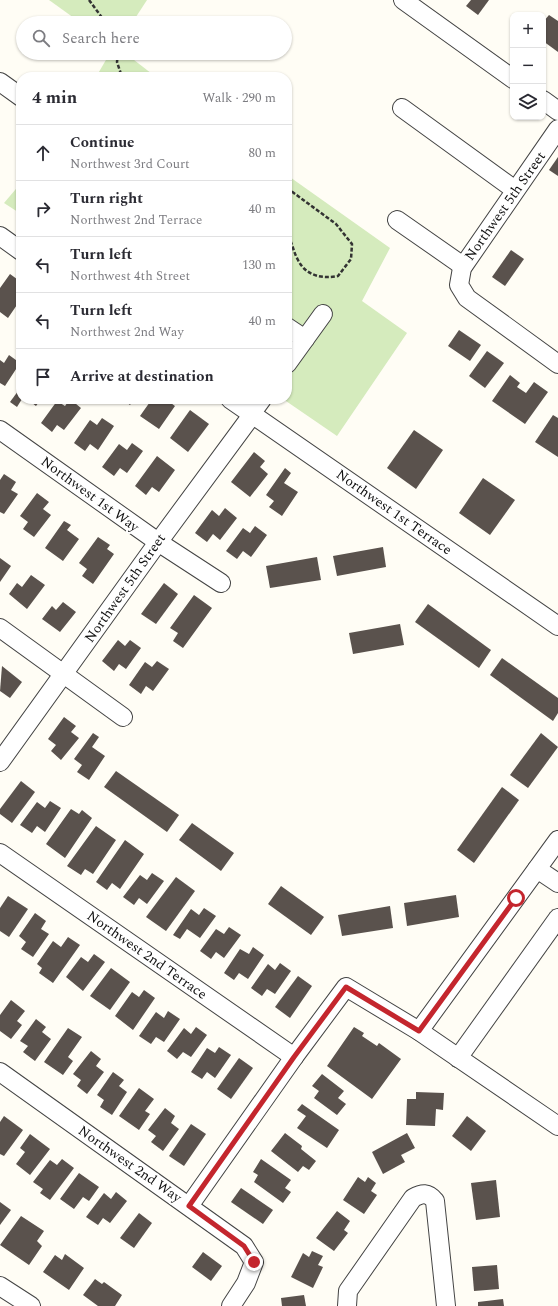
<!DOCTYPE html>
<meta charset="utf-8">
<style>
:root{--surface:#fff;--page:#f7f7f7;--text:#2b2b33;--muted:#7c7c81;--line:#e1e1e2}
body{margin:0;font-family:Spectral,serif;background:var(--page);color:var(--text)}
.controls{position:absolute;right:12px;top:12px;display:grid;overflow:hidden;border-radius:8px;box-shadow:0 1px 3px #0004}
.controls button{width:36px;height:36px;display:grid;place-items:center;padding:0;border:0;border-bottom:1px solid var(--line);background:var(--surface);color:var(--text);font:20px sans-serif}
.stop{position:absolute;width:12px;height:12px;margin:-9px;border:3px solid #c4262e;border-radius:50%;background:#fff}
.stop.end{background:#c4262e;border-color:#fff;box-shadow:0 1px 4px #0008}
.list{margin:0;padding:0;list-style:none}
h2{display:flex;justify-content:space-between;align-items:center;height:52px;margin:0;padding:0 16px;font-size:17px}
h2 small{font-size:13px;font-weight:400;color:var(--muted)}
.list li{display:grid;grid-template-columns:26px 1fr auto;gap:12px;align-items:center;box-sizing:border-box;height:56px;padding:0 16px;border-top:1px solid var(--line)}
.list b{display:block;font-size:15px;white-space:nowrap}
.list p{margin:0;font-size:13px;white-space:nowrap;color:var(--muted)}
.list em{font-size:13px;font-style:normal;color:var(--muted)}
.icon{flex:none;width:22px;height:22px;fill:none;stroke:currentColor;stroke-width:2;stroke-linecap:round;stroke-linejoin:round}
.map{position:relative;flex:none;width:558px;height:1306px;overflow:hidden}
.search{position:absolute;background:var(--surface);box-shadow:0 1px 3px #0004;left:16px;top:16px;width:276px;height:44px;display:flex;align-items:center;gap:10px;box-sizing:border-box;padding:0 14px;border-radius:22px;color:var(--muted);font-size:15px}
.panel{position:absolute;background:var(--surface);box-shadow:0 1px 3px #0004;left:16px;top:72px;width:276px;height:332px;border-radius:16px}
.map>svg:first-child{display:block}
.green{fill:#d5ebbd}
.building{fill:#5a524d}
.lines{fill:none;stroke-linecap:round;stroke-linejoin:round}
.minor-casing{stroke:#444;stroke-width:20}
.path{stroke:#333;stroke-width:2.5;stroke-dasharray:4 2;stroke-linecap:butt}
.minor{stroke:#fff;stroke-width:18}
.route{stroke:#c4262e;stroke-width:5}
.labels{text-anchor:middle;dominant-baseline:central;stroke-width:4;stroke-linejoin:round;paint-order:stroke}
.street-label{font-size:14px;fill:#111;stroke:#fff}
</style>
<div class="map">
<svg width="558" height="1306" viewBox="0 0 558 1306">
<rect width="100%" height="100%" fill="#fffdf5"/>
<g class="green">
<polygon points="49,0 147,0 132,23 81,23"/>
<polygon points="110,53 125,53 156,77 96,77"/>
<polygon points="287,175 390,248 362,301 407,333 337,436 283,399 287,399"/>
<polygon points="21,183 21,214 4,203"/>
</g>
<g class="building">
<polygon points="471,0 489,0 478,15 466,6"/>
<polygon points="549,15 558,21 558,52 543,41 543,22"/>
<polygon points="558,157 558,176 549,170"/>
<polygon points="511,250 524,259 505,286 492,277"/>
<polygon points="10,274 21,282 18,288 21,291 21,299 8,318 0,312 0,288"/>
<polygon points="21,323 21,334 16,331"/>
<polygon points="459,330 481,345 470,361 448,346"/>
<polygon points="487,351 504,363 485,388 469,376"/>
<polygon points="9,355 20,363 5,386 0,383 0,360 4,363"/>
<polygon points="510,375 520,383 517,387 526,393 534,382 548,392 525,424 492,401"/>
<polygon points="21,387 22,399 17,407 10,402"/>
<polygon points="27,399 41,399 36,406"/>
<polygon points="70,399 81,408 64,430 57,425 52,432 41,423 57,401 65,406"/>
<polygon points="122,399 134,399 130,405"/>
<polygon points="152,399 169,399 168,401 175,406 159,429 140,416"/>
<polygon points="190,410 209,424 188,452 170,438"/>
<polygon points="553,415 558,418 558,457 535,442"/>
<polygon points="102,418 114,426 98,450 90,444 85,451 74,443 90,420 97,425"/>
<polygon points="414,430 443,450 416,489 387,468"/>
<polygon points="132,443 143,451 127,473 120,468 114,476 102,467 119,444 127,450"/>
<polygon points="254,452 265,461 260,467 268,474 250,497 231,482"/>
<polygon points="157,456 175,470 159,492 152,487 146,495 135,486"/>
<polygon points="285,468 291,473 284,483 298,492 282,516 269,507 274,501 266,495"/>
<polygon points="4,474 16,482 11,490 18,494 4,514 0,512 0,480"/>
<polygon points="483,478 515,500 490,535 459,513"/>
<polygon points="37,493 49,502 43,509 51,515 34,537 23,529 28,522 20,516"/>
<polygon points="225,508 237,518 220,540 213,534 207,542 195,533 212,510 219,516"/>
<polygon points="64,521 71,525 67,530 79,539 63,561 45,548"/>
<polygon points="255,526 267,535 251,557 243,551 237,559 226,551 243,528 250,533"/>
<polygon points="98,537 110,545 107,549 114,554 93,584 82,576 87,569 79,563"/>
<polygon points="383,547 386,567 337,576 333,556"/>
<polygon points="317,557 321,580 270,588 266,566"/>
<polygon points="0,558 11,566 0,582"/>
<polygon points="31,575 45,585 27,609 9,594 17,583 22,587"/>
<polygon points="164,583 178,594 156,624 141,614"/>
<polygon points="194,595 212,608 183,648 173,641 178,633 170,628"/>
<polygon points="63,602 76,612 60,632 42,619 52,606 56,610"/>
<polygon points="428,604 491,650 479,668 415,622"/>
<polygon points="400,624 404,645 353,654 349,633"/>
<polygon points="118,640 125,646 130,640 141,648 126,669 119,664 114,671 102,661"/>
<polygon points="502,658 558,698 558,713 553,721 490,675"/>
<polygon points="157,661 169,669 153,691 146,686 141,694 129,685 145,662 152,667"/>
<polygon points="2,666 22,682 10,698 0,691"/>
<polygon points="64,717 76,726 71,732 79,738 61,760 51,751 56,745 48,739"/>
<polygon points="93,733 99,737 92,747 105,756 89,780 77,772 82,765 74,759"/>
<polygon points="541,733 558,747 528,788 510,775"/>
<polygon points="116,771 179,815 167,832 104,787"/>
<polygon points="21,781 35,792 12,823 0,814 0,809"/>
<polygon points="502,787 519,800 474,863 457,850"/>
<polygon points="50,801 61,808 45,832 37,826 32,833 20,825 37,802 45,808"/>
<polygon points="71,809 79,814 82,810 92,818 65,858 46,844"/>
<polygon points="192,823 234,853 221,871 179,840"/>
<polygon points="96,826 116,840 93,874 85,869 81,875 67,866"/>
<polygon points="125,840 144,854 120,889 112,883 107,890 96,882"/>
<polygon points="152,873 164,881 147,904 139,898 134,905 123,897 140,875 147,880"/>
<polygon points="176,877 195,891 166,931 146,917"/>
<polygon points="281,886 324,917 311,935 268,904"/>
<polygon points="456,895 459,917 407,926 404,903"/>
<polygon points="8,896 28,909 9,937 0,931 0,908"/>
<polygon points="390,906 393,928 342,936 338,915"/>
<polygon points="204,908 216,916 200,938 187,929 180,939 173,935 191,909 199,915"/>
<polygon points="35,913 46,921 41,929 49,934 33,957 21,949 26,942 19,936"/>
<polygon points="229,927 241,935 224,958 216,952 211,959 200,951 216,929 224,934"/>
<polygon points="68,937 80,945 53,983 39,973 42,968 37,964 53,941 61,947"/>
<polygon points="253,947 264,955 248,979 239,973 234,980 224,973 240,949 249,954"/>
<polygon points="94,954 105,962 83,991 66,977 81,957 88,962"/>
<polygon points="280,963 291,971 275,994 267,989 262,996 251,988 268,964 275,970"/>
<polygon points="111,968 130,982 110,1010 90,996"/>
<polygon points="298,976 312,986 290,1018 275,1007"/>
<polygon points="144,990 155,998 133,1030 115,1016 132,992 139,997"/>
<polygon points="11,1000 25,1011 17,1021 22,1025 11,1039 0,1031 0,1015"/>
<polygon points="168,1011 180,1019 164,1042 156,1037 151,1044 139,1036 156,1012 164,1018"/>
<polygon points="36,1019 46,1027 42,1032 51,1039 35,1061 23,1052 28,1046 20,1041"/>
<polygon points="196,1027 207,1035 191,1057 183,1052 177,1059 167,1051 184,1028 191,1034"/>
<polygon points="354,1027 364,1033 362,1036 377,1046 379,1043 401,1059 372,1099 327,1066"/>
<polygon points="68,1028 82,1037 68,1057 73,1061 63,1075 44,1062"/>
<polygon points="219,1047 231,1055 215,1078 207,1072 202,1079 191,1072 207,1048 215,1053"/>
<polygon points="91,1051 101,1059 96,1066 104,1072 87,1094 77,1086 81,1080 73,1074"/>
<polygon points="239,1058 253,1068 231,1099 217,1089"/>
<polygon points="113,1072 124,1080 119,1086 127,1092 112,1115 100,1107 104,1100 97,1095"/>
<polygon points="322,1074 344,1091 338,1098 346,1104 337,1115 314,1098 319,1091 312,1086"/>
<polygon points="139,1088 154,1099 145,1111 150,1114 139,1130 119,1116"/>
<polygon points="416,1092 444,1093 443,1110 436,1109 435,1126 406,1125 407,1099 416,1099"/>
<polygon points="302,1104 339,1130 327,1148 297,1128 306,1116 297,1110"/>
<polygon points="165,1108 175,1116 171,1123 179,1129 163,1151 151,1142 156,1136 148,1130"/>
<polygon points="4,1116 23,1130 4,1156 0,1154 0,1122"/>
<polygon points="467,1116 486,1131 471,1151 452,1136"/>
<polygon points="191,1124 206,1134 184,1166 169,1156"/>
<polygon points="285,1133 302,1146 301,1149 316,1161 309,1170 303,1166 298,1172 271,1151"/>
<polygon points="407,1133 415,1148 401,1155 405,1162 383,1174 372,1152"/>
<polygon points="30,1134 50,1149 30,1175 16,1164 25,1152 20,1148"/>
<polygon points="62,1159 74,1168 50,1200 40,1193 43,1189 33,1182 50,1160 57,1165"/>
<polygon points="261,1159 291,1180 285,1188 291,1192 283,1203 254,1182 258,1175 253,1172"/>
<polygon points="79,1173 99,1187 89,1201 83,1197 74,1209 60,1199"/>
<polygon points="358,1177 365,1182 368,1177 376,1183 371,1191 377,1195 364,1214 343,1200"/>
<polygon points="496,1180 500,1217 476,1220 471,1183"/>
<polygon points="241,1188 273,1210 263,1224 231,1202"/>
<polygon points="116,1192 127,1201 110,1223 103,1218 98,1225 86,1217 104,1193 111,1199"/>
<polygon points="0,1202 11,1210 0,1225"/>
<polygon points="337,1211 350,1221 344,1230 348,1233 334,1251 316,1238"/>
<polygon points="139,1213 152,1223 134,1248 120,1238"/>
<polygon points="21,1216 44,1231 37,1241 42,1246 29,1265 0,1245"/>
<polygon points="312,1251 323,1256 318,1265 323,1267 313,1288 291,1277 303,1253 309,1257"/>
<polygon points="203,1252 222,1266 211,1281 192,1267"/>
<polygon points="65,1254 84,1268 69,1290 43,1272 55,1255 62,1260"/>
<polygon points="497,1265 499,1289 474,1291 472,1267"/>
<polygon points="95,1279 102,1284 104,1282 122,1295 115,1306 98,1306 83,1295"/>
<polygon points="304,1295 306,1306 282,1306 281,1298"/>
<polygon points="503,1299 504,1306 478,1306 478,1302"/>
</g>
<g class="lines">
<g class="minor-casing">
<g id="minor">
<polyline points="403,0 513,79"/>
<polyline points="0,82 21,97"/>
<polyline points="543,100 558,111"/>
<polyline points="402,108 515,190"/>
<polyline points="558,129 462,268 459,285 467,298 558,364"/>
<polyline points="397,220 463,266"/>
<polyline points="0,236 21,251"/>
<polyline points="287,327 305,339"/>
<polyline points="287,364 323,314"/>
<polyline points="230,399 558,626"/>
<polyline points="251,414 262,399"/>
<polyline points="0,430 158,542 221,583"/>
<polyline points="0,628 123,717"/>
<polyline points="0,762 151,552 252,415"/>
<polyline points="0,853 294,1057"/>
<polyline points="537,869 558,883"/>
<polyline points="419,1031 558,840"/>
<polyline points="458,1058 558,918"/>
<polyline points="0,1072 244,1246 254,1262 246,1283 231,1306"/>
<polyline points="189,1206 294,1057 346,987 419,1031 558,1126"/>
<polyline points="0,1286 31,1306"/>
<path d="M 347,1306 L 348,1291 L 413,1198 C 422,1193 428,1192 435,1201 L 446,1306"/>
</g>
</g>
<g class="path">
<polyline points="89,0 106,23"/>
<polyline points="118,53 117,62 122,77"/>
<path d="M 287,188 L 336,224 L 352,244 L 351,259 L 338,276 C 322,279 306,276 298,260 C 293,251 292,242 287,233"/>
</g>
<use href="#minor" class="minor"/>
</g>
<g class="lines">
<polyline class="route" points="254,1262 244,1246 189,1206 294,1057 346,987 419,1031 516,898"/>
</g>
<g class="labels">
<g class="street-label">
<text transform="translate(505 206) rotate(-55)">Northwest 5th Street</text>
<text transform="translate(90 494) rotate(36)">Northwest 1st Way</text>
<text transform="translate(394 512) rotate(35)">Northwest 1st Terrace</text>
<text transform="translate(125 588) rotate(-55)">Northwest 5th Street</text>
<text transform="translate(147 955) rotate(35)">Northwest 2nd Terrace</text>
<text transform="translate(130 1164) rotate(35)">Northwest 2nd Way</text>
</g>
</g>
</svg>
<div class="controls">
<button>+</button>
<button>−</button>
<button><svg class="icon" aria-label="layers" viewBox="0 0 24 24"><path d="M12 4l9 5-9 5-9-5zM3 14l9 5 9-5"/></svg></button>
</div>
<div class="stop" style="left:516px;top:898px"></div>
<div class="stop end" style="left:254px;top:1262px"></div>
<div class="search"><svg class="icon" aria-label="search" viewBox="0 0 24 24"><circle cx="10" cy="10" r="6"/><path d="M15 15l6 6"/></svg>Search here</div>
<section class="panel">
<h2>4 min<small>Walk · 290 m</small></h2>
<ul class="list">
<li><svg class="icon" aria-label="ahead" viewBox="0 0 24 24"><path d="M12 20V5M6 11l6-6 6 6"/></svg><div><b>Continue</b><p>Northwest 3rd Court</p></div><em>80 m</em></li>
<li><svg class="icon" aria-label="right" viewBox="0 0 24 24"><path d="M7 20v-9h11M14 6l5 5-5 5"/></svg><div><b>Turn right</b><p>Northwest 2nd Terrace</p></div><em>40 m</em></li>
<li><svg class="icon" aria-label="left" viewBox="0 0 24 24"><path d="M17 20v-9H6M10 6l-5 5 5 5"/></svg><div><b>Turn left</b><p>Northwest 4th Street</p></div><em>130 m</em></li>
<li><svg class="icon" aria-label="left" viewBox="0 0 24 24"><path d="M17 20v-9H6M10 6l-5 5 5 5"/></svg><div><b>Turn left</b><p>Northwest 2nd Way</p></div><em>40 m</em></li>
<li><svg class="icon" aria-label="arrive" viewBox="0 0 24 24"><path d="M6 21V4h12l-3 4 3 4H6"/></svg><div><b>Arrive at destination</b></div></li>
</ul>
</section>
</div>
